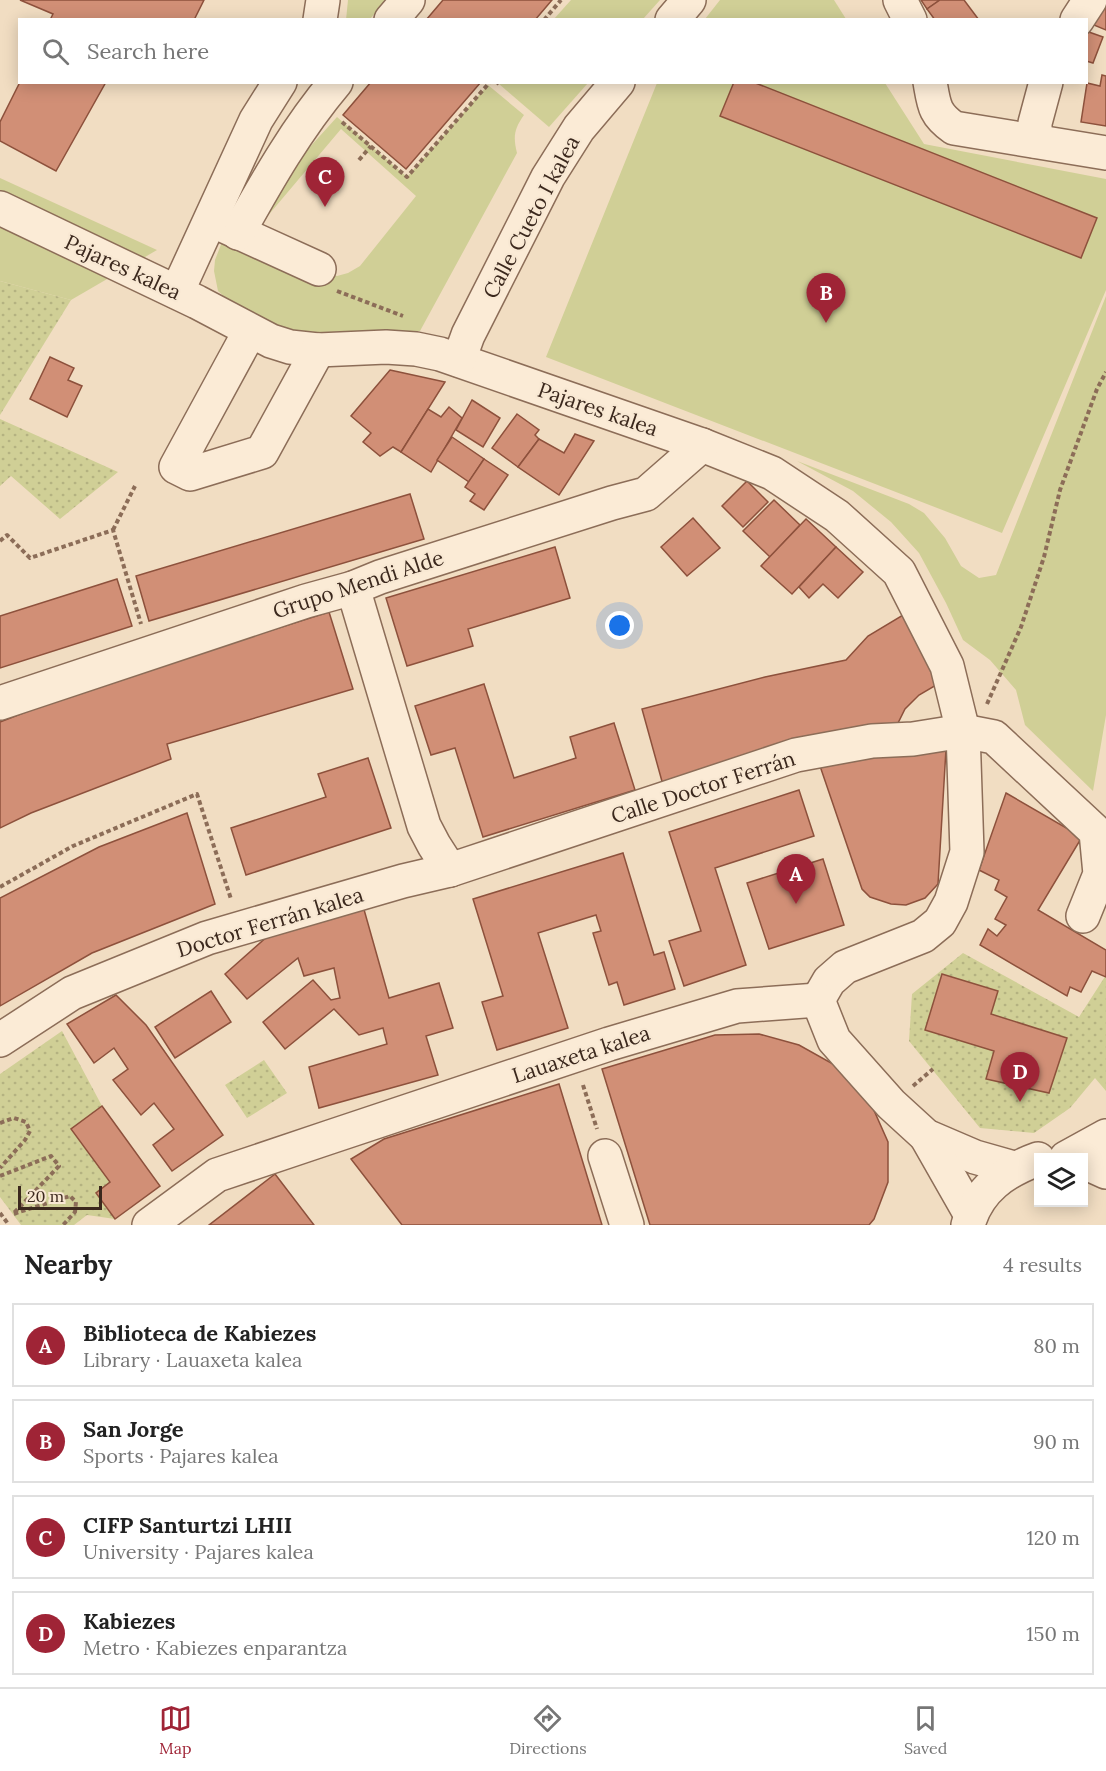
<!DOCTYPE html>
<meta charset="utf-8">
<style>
:root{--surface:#fff;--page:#f2f2f2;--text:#222;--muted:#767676;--line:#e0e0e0;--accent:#9f2436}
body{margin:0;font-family:Lora,serif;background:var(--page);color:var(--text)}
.controls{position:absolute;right:18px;bottom:18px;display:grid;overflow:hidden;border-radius:0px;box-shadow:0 3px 15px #0003}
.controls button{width:54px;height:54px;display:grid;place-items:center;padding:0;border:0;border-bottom:2px solid var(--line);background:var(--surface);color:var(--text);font:30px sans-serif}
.scale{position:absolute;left:18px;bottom:15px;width:84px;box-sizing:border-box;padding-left:6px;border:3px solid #3b281d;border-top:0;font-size:16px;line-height:21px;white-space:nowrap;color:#3b281d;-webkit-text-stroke:4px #f8e8d3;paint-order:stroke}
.you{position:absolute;left:620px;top:626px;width:21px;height:21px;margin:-15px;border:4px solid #fff;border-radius:50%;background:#1a73e8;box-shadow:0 0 0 9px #1a73e833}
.badge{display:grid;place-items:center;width:39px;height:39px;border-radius:50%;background:var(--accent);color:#fff;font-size:20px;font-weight:700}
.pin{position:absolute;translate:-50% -50px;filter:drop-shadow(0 2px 3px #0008)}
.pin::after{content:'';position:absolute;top:32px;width:21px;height:18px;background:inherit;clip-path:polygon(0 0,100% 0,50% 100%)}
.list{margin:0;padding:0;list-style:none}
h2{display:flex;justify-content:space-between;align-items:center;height:78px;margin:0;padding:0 24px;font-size:26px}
h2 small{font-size:20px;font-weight:400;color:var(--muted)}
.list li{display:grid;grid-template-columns:39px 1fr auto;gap:18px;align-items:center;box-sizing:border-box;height:84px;margin:0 12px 12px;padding:0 12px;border:2px solid var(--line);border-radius:0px}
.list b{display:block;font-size:22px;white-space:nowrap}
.list p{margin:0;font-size:20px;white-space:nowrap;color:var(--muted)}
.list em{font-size:20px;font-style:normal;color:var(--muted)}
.icon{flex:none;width:33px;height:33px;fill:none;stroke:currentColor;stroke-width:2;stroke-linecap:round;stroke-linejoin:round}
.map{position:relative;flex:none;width:1106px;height:1225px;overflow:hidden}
.search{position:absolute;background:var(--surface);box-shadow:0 3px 15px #0003;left:18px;right:18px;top:18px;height:66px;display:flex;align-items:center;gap:15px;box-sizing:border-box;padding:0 21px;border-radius:0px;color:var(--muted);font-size:22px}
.sheet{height:462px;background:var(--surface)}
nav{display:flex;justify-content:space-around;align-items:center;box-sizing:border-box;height:84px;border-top:2px solid var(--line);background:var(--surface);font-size:16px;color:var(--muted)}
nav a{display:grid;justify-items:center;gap:3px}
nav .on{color:var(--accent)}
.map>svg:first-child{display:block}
.grass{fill:#d0cf96}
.park{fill:url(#park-dots)}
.building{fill:#d18f76;stroke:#8d513c;stroke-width:1.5}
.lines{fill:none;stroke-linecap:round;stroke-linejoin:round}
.minor-casing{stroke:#8c6d58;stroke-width:36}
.path{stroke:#8c6d58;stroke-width:4;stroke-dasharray:4.5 3;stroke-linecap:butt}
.minor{stroke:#fbebd6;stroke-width:33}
.labels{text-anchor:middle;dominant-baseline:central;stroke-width:4.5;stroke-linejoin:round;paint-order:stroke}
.street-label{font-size:21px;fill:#3b281d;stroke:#f8e8d3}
</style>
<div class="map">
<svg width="1106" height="1225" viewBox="0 0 1106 1225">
<defs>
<pattern id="park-dots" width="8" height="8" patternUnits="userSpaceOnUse" patternTransform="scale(1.5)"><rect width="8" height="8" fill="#d0cf96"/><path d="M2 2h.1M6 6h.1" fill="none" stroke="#b4b281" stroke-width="1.8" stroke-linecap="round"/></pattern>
</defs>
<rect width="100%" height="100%" fill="#f1ddc2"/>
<g class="grass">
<polygon points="348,0 386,0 370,19 346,20"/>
<polygon points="571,0 660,0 643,19 554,19"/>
<polygon points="720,0 834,0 846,19 705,19"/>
<polygon points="500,82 587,82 588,83 549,127 499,84"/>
<polygon points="657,83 885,83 924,144 1106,179 1106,290 1002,533 546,357"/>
<path d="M 488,85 L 524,115 C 514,129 513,137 517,153 L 420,331 L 318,332 L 298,331 L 277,325 L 227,299 L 218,291 L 214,271 L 215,260 L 222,242 L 337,276 L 348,273 L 360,266 L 416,196 L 341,129 L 255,231 L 271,190 L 337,117 L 407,177 Z"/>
<polygon points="0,178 157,250 71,300 0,281"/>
<polygon points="1106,296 1106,715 1093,791 1025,725 1016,690 990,660 963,640 946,603 919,553 891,522 853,491 797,461 909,504 924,513 945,538 961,566 979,578 996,575"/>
</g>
<g class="park">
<polygon points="0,281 71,300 0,415"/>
<polygon points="0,419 118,472 60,519 11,476 0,486"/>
<polygon points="963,953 1079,1017 1106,975 1106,1091 1095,1078 1070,1108 1034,1133 980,1128 909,1041 912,994"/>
<polygon points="62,1031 102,1106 110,1182 96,1193 115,1219 87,1215 74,1225 21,1225 0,1197 0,1074"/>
<polygon points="264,1060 287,1093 247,1118 225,1085"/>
</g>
<g class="building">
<polygon points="20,0 204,0 194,20 50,20 53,14"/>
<polygon points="443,0 552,0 535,20 426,20"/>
<polygon points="921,0 940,0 927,9"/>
<polygon points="940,0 964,0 979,20 935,20 927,9"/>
<polygon points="1106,0 1106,30 1089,23"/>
<polygon points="1086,31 1103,37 1093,63 1086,61"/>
<polygon points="1102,75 1106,76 1106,126 1081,122 1087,83 1100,86"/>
<polygon points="20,82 106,82 56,171 0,141 0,122"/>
<polygon points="371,82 481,82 406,169 343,115"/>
<polygon points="734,82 753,82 1097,218 1081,258 720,116"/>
<polygon points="50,357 74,368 68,380 82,386 67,417 30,399"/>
<polygon points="390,370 445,382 401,452 393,447 380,456 363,442 371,433 351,416"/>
<polygon points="472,400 500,418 483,447 456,430"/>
<polygon points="449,407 462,418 431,472 401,452 428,409 441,417"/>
<polygon points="517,414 539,430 535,435 539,439 518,467 492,448"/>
<polygon points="575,434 594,441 559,495 518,467 539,439 564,453"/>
<polygon points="452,437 484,459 469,482 437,460"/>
<polygon points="484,459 508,475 484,510 470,501 475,494 465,487"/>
<polygon points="747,481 768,502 743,527 722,506"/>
<polygon points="410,494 424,539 149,621 136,576"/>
<polygon points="774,500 800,525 770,557 743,531"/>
<polygon points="693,518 720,548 687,576 661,547"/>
<polygon points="806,519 836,547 792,594 761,566"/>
<polygon points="555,547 570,598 468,629 473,646 407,666 386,598"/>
<polygon points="836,547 863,572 838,598 823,584 809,598 799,587"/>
<polygon points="117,579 132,626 0,668 0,616"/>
<polygon points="329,612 353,689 167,744 171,759 31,813 0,828 0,722 80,691"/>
<polygon points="903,615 938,684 919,695 905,709 897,725 663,785 642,709 765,677 846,660 868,636"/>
<polygon points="484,684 514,778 576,758 570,737 614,723 635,790 483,837 455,748 431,755 415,706"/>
<polygon points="886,748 946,749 938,884 925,898 906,905 891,904 870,897 862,889 820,766"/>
<polygon points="368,758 391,828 246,875 231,828 326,797 318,774"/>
<polygon points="799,790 814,836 715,868 746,965 684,986 669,941 701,931 669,832"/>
<polygon points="1006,793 1082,837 1038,910 1106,950 1106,977 1092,971 1081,992 1070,987 1067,996 980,945 988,929 997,936 1006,925 995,919 1007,897 995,890 999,880 979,870"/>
<polygon points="187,813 215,904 92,953 0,1006 0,898 99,847"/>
<polygon points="623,853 654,955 664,952 675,989 624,1005 617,982 609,985 593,933 601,931 596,915 538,933 568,1028 497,1050 482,1002 503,996 473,899"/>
<polygon points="823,859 844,925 769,949 747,883"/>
<polygon points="363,906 389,998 439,983 453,1028 426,1036 438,1075 319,1108 309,1067 387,1044 383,1028 359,1035 334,1009 285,1049 263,1022 313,980 331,1000 340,998 334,968 304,976 298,958 247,999 225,974 277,928"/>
<polygon points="942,974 998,991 991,1014 1067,1038 1049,1093 986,1079 994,1051 925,1030"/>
<polygon points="211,991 231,1022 175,1058 155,1027"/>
<polygon points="116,995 146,1025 223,1135 172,1171 153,1145 174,1129 154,1103 141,1115 113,1080 128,1069 114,1048 94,1063 67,1024"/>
<polygon points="759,1034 799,1045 842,1069 872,1106 888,1142 888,1182 874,1219 869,1225 650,1225 602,1069 715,1035"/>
<polygon points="559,1084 602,1225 402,1225 351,1159 384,1139"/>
<polygon points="102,1106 160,1186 115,1219 96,1193 110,1182 71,1129"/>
<polygon points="275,1174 314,1225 209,1225"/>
</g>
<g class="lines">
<g class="minor-casing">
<g id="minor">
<polyline points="900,0 910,20"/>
<polyline points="320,20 323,0"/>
<polyline points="391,20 408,0"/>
<polyline points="672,20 689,0"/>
<polyline points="1077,20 1090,0"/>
<path d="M 930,82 C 934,105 934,114 954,128 L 1106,153"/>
<polyline points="1035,141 1035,123 1046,82"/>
<polyline points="0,208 197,302 271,341 290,347 318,350 386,347 416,349 440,354 702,445 772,473 837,516 899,572 947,666 963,731 967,852 951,902 940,922 923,936 845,967 829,981 818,1000"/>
<polyline points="220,224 319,269"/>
<path d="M 238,233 C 267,181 297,128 336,82"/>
<polyline points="177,292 256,120 280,82"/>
<polyline points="250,331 176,467 190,474 262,452 318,350"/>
<polyline points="459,360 468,335 548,177 579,128 618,82"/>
<polyline points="353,588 424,826 434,845 450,870"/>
<polyline points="0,703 306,601 353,588 380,577 612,503 646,494 702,445"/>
<polyline points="818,1000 834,1040 891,1104 926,1136 975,1157 1014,1168"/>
<polyline points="0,1040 72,993 207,938 403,881 450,870 796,755 872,741 913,739 963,731 994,737 1096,832 1100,874 1083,916"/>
<polyline points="926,1136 971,1215"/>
<polyline points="605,1156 627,1225"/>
<polyline points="1066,1158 1106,1136"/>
<polyline points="1084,1162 1106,1172"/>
<polyline points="149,1225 217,1175 330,1137 609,1044 737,1006 818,1000"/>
<path d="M 968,1225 C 978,1189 1005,1171 1038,1159"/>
</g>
</g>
<g class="path">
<polyline points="544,20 561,0"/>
<polyline points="497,82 499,84"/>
<polyline points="342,122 407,177 490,82"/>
<polyline points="359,160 371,146"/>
<polyline points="337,291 403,316"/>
<polyline points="113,530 135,486"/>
<polyline points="0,541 7,535 30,558 113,530 141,624"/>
<polyline points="987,704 1021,627 1044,557 1060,490 1097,389 1106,372"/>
<polyline points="0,887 73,846 197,794 231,899"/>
<polyline points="583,1085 597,1129"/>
<polyline points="913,1086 933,1069"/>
<polyline points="0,1123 14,1118 26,1122 30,1131 25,1140 0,1168"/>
<polyline points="0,1176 51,1156 59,1166 13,1214 70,1196 76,1202 75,1212 63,1225"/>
<polyline points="0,1213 9,1225"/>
</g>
<use href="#minor" class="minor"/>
</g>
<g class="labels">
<g class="street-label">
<text transform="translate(531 217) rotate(-62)">Calle Cueto I kalea</text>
<text transform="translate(123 267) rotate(25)">Pajares kalea</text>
<text transform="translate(598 409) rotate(19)">Pajares kalea</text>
<text transform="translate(358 584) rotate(-18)">Grupo Mendi Alde</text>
<text transform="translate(703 787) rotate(-18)">Calle Doctor Ferrán</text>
<text transform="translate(270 922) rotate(-17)">Doctor Ferrán kalea</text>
<text transform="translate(581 1054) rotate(-18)">Lauaxeta kalea</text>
</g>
</g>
</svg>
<div class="controls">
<button><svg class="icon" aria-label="layers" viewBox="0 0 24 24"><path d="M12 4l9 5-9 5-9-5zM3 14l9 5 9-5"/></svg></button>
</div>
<div class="scale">20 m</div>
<div class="you"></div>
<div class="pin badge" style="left:796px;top:904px">A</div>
<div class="pin badge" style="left:826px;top:323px">B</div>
<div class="pin badge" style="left:325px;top:207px">C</div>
<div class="pin badge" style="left:1020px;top:1102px">D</div>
<div class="search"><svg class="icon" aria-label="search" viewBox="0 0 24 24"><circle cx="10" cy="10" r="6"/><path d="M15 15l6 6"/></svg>Search here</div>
</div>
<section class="sheet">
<h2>Nearby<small>4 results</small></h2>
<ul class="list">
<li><span class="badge">A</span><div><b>Biblioteca de Kabiezes</b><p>Library · Lauaxeta kalea</p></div><em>80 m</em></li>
<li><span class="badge">B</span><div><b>San Jorge</b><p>Sports · Pajares kalea</p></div><em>90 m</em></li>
<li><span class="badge">C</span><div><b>CIFP Santurtzi LHII</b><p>University · Pajares kalea</p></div><em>120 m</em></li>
<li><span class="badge">D</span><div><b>Kabiezes</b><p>Metro · Kabiezes enparantza</p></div><em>150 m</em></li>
</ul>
</section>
<nav>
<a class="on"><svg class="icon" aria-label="map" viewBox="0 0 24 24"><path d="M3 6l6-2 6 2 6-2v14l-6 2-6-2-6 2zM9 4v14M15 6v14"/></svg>Map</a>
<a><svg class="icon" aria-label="directions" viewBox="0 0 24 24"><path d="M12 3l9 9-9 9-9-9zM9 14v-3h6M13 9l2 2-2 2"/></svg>Directions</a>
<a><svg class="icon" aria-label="saved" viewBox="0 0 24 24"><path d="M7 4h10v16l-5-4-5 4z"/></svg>Saved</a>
</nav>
